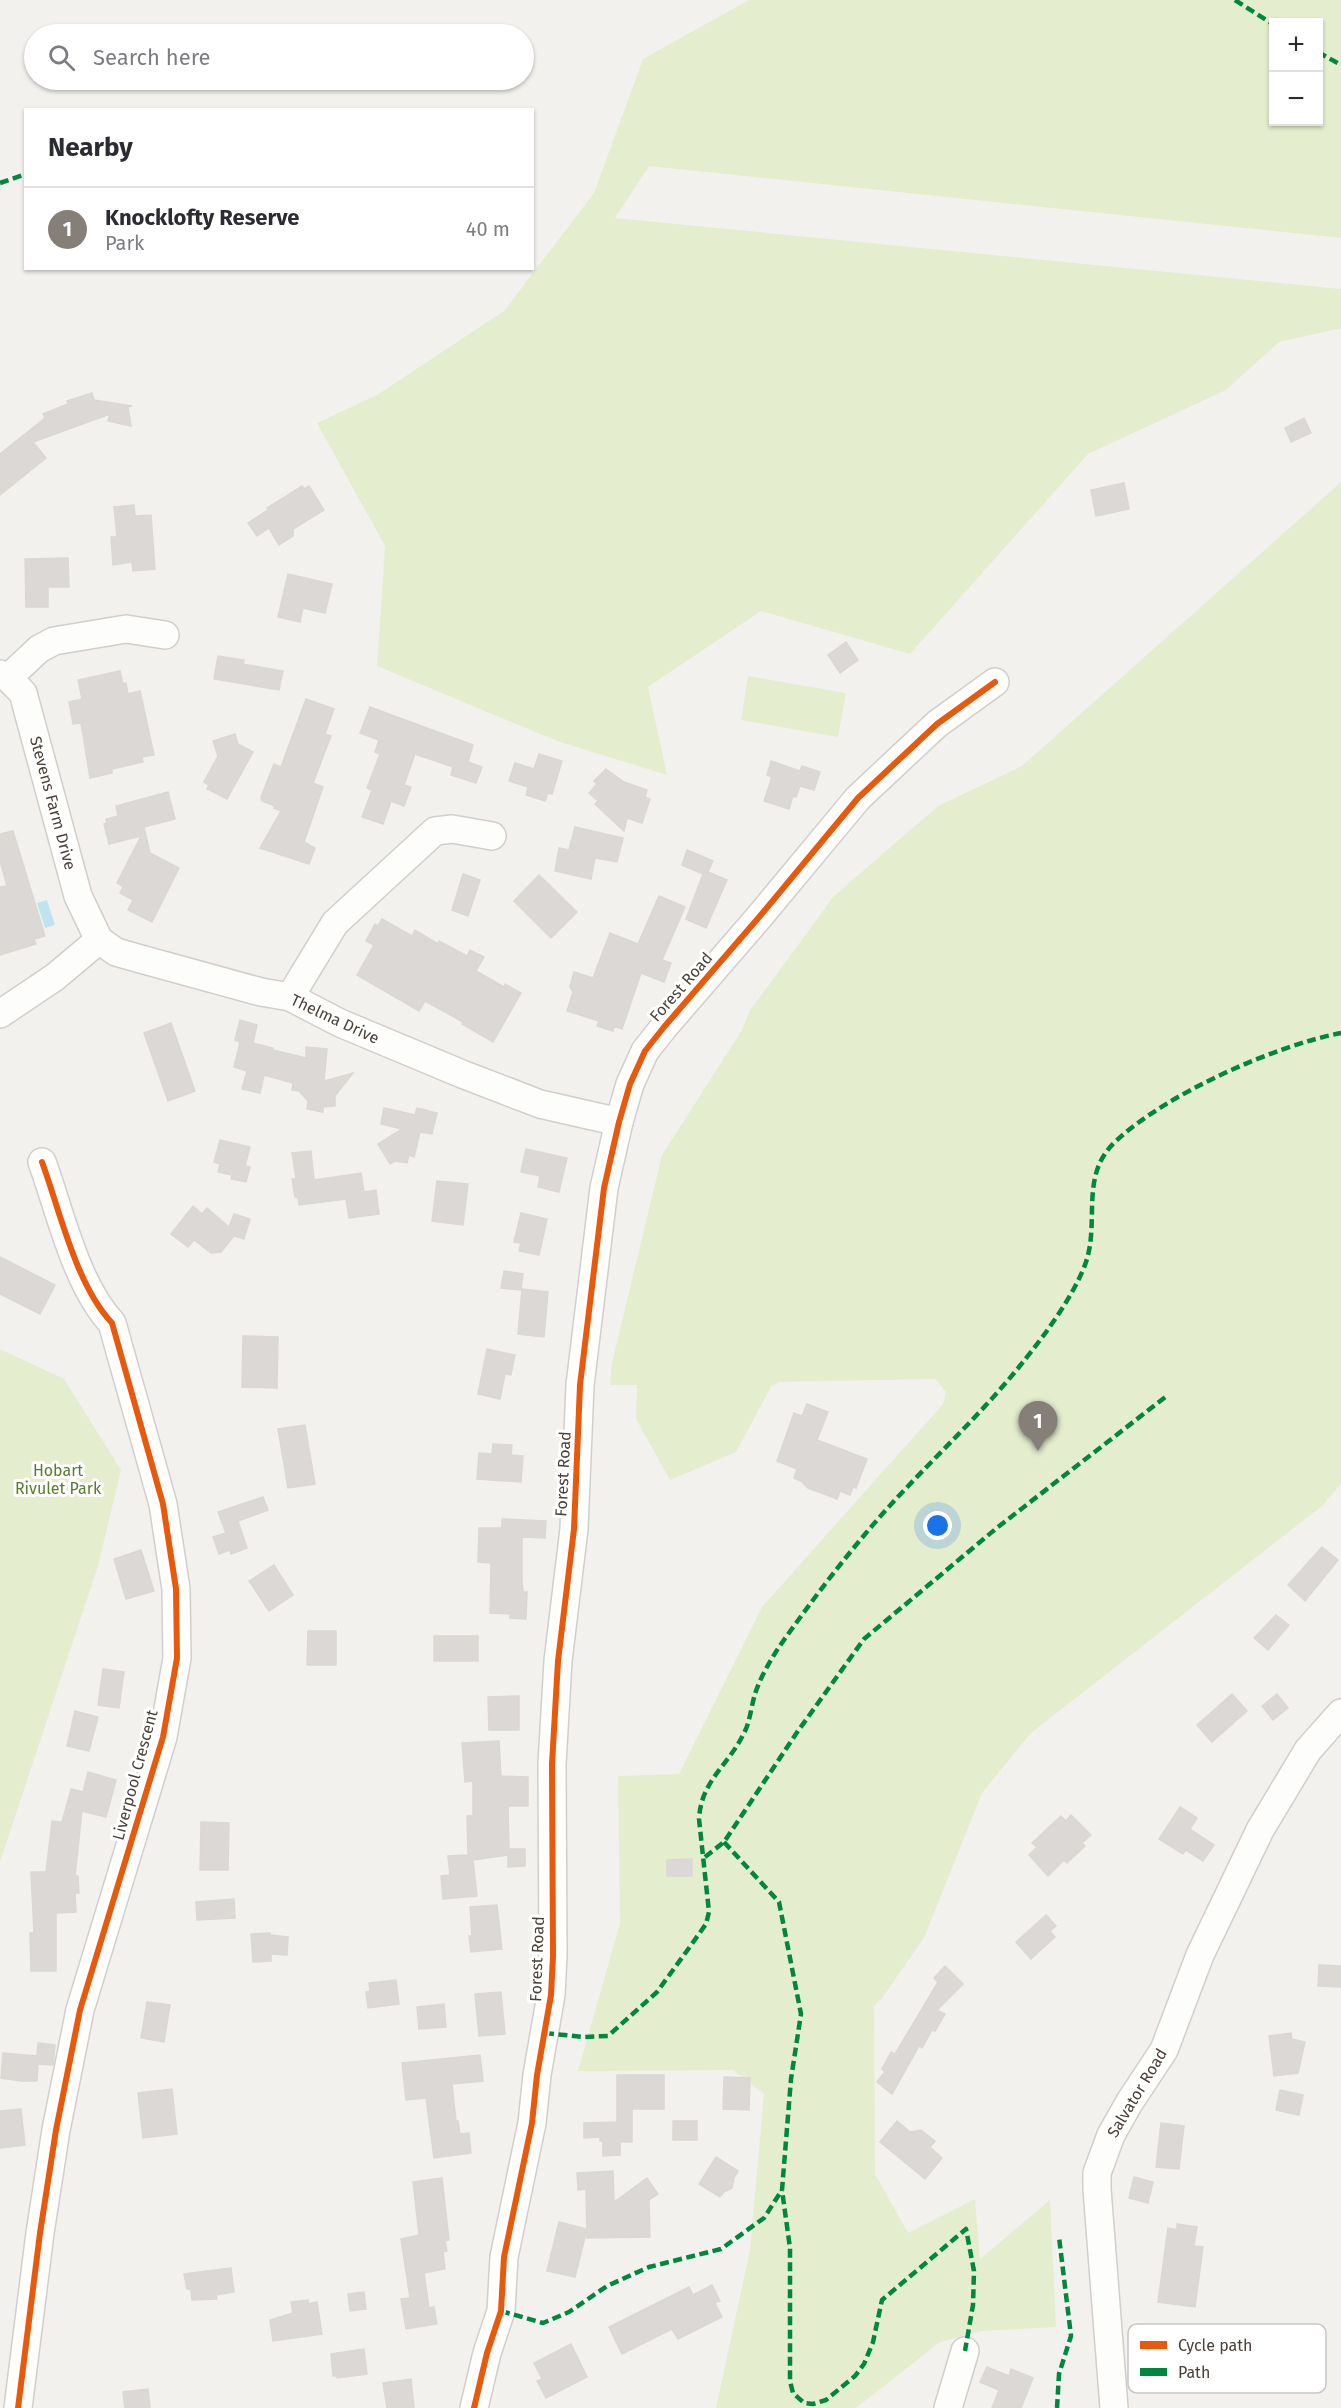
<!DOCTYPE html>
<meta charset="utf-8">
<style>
:root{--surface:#fff;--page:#f2f2f3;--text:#2b2b33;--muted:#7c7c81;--line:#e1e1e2;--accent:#857f78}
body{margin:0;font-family:"Fira Sans",sans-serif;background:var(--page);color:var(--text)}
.controls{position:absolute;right:18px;top:18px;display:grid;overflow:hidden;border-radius:0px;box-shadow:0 2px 4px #0004}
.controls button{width:54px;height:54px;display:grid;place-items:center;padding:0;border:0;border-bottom:2px solid var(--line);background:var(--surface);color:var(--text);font:30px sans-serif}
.you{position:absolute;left:938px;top:1526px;width:21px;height:21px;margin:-15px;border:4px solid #fff;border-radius:50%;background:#1a73e8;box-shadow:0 0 0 9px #1a73e833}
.badge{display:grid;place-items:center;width:39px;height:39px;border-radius:50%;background:var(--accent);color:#fff;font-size:20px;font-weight:700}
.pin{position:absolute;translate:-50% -50px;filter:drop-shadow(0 2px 3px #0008)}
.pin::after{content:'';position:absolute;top:32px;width:21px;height:18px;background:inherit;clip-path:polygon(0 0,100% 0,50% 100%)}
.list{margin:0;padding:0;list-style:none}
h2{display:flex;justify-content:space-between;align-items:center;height:78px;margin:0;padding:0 24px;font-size:26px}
h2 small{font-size:20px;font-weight:400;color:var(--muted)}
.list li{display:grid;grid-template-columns:39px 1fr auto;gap:18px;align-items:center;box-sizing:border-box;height:84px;padding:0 24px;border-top:2px solid var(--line)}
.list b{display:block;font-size:22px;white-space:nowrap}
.list p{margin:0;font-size:20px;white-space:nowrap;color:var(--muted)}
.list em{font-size:20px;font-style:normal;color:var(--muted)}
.icon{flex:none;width:33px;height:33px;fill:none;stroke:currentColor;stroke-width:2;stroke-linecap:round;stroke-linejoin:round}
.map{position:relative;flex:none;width:1341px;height:2408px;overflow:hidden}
.search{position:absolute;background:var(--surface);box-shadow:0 2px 4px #0004;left:24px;top:24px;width:510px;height:66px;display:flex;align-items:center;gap:15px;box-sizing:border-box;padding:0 21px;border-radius:33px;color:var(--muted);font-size:22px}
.panel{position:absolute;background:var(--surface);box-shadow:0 2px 4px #0004;left:24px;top:108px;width:510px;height:162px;border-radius:0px}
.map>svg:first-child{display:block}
.green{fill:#e5edcf;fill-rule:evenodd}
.water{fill:#c0e4ef}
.building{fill:#dbd8d5;stroke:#dbd8d4;stroke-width:1.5}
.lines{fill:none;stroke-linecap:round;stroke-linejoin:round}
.minor-casing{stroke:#d1cecb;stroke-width:30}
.minor{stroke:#fdfdfc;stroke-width:27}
.quiet{stroke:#00873e;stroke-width:4.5;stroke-dasharray:9 4.5;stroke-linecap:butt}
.cycleway-casing{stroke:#fff;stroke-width:10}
.cycleway{stroke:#e8590c;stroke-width:6}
.labels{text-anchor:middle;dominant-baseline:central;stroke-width:6;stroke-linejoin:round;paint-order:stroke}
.street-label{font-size:16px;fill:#4a4139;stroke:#fff}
.park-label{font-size:16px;fill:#567c2c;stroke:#fff}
.key{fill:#fff;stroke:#c9c6c4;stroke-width:1.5}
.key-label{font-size:16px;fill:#4a4139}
</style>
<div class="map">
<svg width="1341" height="2408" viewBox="0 0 1341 2408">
<rect width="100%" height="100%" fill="#f3f1ee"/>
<g class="green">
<path d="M 749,0 L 1341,0 L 1341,238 L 649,166 L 615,218 L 1341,289 L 1341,328 L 1279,342 L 1226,390 L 1088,454 L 910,654 L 761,611 L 648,687 L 667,775 L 557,741 L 377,666 L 385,546 L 317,423 L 377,395 L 504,311 L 594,193 L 643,59 ZM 1318,22 L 1318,122 L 1274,122 L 1274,22 Z"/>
<polygon points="1341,482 1341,1484 1322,1506 1031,1733 982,1793 924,1938 882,1998 874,2006 875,2174 908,2233 975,2199 980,2259 1050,2200 1056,2327 982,2331 940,2342 856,2408 716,2408 750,2250 764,2094 733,2070 578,2071 620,1923 618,1776 679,1774 762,1607 943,1404 946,1392 935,1379 779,1382 771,1387 736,1452 670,1480 636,1419 637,1385 610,1385 612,1363 662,1155 742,1030 749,1012 833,897 938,806 1022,766"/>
<polygon points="748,676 846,693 838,737 741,720"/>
<polygon points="0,1349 64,1379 121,1470 98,1566 0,1862"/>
</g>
<polygon class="water" points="47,900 55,925 45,928 37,903"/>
<g class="building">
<polygon points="92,393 94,400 132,406 128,407 131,426 108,421 110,414 33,442 46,458 0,495 0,454 45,418 43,414 68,404 67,401"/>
<polygon points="1304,418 1311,433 1291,442 1285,428"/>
<polygon points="1124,483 1129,509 1096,516 1091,490"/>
<polygon points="302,486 304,489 309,486 324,510 293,529 293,536 279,545 269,528 257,536 248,523 268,510 267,508"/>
<polygon points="134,505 135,516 151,515 155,569 133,571 132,562 113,565 111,537 117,537 114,507"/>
<polygon points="68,558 69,587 48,587 48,607 26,607 25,559"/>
<polygon points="288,574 332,584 325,613 303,608 300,622 278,617"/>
<polygon points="846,642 858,660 840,673 828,655"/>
<polygon points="218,656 244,660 243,664 283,671 279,690 214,679"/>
<polygon points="120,671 123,684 126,683 128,694 140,691 154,755 142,757 143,762 112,769 112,773 90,778 81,723 73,724 69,702 82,699 78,680"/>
<polygon points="306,699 334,709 325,734 331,736 313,783 323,787 304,842 315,848 309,864 260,848 281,811 274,808 275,806 262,801 261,797 274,764 281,767"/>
<polygon points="370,707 473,745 468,762 482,767 476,783 451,775 453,767 415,754 404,785 411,787 404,806 391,801 383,824 362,817 372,790 367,788 380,754 375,752 379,740 360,733"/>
<polygon points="235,734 238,744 253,752 227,799 207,789 209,785 204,782 218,756 213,741"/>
<polygon points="539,754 562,761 552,794 548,793 545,801 526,795 528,787 509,781 515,763 534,769"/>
<polygon points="771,761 800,771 802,766 820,772 814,790 800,786 796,797 793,796 789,809 764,801 772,777 767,775"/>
<polygon points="606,769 624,782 647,790 645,797 650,799 642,823 627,818 624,831 595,804 598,801 589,793 597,784 594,781"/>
<polygon points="168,792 175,819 144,827 150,853 179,868 152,922 128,910 133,900 120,893 123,887 117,883 141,836 109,844 104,824 107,823 106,819 118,816 116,806"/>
<polygon points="575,827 623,838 617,862 595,858 591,879 555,871 559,848 569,850"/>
<polygon points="13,831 45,936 34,939 36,944 0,955 0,887 7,886 0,861 0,834"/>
<polygon points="687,850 713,861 708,872 727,880 706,928 686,919 703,874 682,865"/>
<polygon points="463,874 480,880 468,916 452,910"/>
<polygon points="539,875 577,912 551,938 514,901"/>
<polygon points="659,896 685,907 662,960 671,963 664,982 641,973 622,1029 614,1026 613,1031 597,1026 599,1021 567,1011 573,992 570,987 574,972 593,978 610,933 638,944"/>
<polygon points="382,919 412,936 415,930 438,944 439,941 467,956 470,950 484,957 476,971 504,987 505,984 521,993 493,1042 462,1024 463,1022 425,1001 419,1011 357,975 374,945 366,941 375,924 378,926"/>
<polygon points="240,1020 257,1025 253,1043 273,1048 273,1050 306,1058 306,1047 327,1049 324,1081 353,1073 335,1096 335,1106 323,1107 323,1112 307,1109 308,1101 299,1091 292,1090 293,1083 264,1075 260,1093 242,1089 247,1071 234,1067 240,1042 235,1040"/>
<polygon points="171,1023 195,1091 168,1101 144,1033"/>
<polygon points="384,1108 415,1115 417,1108 437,1113 432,1134 420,1132 414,1157 409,1155 407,1163 395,1161 390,1164 378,1144 402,1129 381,1124"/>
<polygon points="220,1140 250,1147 245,1166 250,1167 246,1182 231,1179 232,1175 218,1172 220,1164 214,1162"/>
<polygon points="526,1149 567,1158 559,1192 538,1187 540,1176 521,1172"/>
<polygon points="311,1151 314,1180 361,1173 364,1192 376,1190 379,1214 349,1218 346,1199 299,1205 298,1197 295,1197 292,1179 296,1179 292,1153"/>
<polygon points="437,1181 468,1184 463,1225 432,1221"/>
<polygon points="193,1206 202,1214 207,1208 229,1227 234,1214 250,1219 244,1239 234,1236 221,1252 211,1253 194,1240 188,1247 171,1234"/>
<polygon points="521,1213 547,1219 539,1255 519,1251 521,1243 514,1242"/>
<polygon points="0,1257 55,1285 40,1314 0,1294"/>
<polygon points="504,1271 523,1274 521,1290 501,1288"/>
<polygon points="522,1289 548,1292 544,1337 518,1334"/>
<polygon points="243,1336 278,1337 277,1388 242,1387"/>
<polygon points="487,1349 515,1355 511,1375 505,1374 500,1399 478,1394"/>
<polygon points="807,1404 828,1412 817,1440 867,1459 856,1488 853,1487 850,1495 840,1491 837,1499 808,1488 801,1481 794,1478 797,1469 777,1461 794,1413 802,1416"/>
<polygon points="305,1425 315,1484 288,1488 278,1429"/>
<polygon points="493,1444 512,1445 511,1455 523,1456 521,1482 477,1479 479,1453 492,1454"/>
<polygon points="263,1497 268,1510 238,1521 247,1548 231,1554 230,1550 219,1554 213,1537 226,1533 218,1512"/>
<polygon points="502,1519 546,1521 545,1538 522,1537 522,1581 523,1592 527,1592 526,1619 510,1618 510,1614 490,1613 491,1563 478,1562 479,1528 502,1528"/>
<polygon points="1322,1547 1338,1560 1305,1601 1288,1585"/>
<polygon points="141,1550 154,1591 126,1599 114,1559"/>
<polygon points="274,1565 293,1595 269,1611 249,1581"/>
<polygon points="1276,1615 1289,1625 1268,1650 1254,1638"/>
<polygon points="308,1631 336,1631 336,1665 307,1665"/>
<rect x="434" y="1636" width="44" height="25"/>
<polygon points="103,1669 124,1672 119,1708 98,1705"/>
<polygon points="1232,1694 1247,1711 1212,1742 1197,1725"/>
<polygon points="1277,1694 1288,1708 1273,1720 1262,1706"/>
<polygon points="519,1696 519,1730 489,1730 488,1697"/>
<polygon points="75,1711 98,1717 89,1751 67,1746"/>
<polygon points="499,1741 501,1776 528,1777 528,1806 508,1806 509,1849 525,1849 525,1866 508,1867 508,1855 473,1860 477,1896 443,1899 441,1876 450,1875 448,1856 468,1855 467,1816 473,1816 473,1781 465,1782 462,1743"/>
<polygon points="88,1772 116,1780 106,1817 82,1811 75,1876 78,1876 79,1893 75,1893 76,1912 56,1913 56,1971 31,1971 30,1933 34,1933 31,1872 46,1872 52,1821 62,1822 71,1789 83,1792"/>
<polygon points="1180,1807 1197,1818 1190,1829 1214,1845 1203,1861 1186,1850 1183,1854 1159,1839"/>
<polygon points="1071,1815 1091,1835 1082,1843 1085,1846 1067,1863 1064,1860 1048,1876 1029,1855 1037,1847 1032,1843 1061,1816 1066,1821"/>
<polygon points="201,1822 229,1823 228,1870 200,1870"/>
<polygon points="692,1859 692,1876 667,1876 667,1860"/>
<polygon points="234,1899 235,1918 197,1920 196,1902"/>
<polygon points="497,1905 502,1949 471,1952 469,1936 472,1936 470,1907"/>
<polygon points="1046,1915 1056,1926 1050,1931 1055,1937 1031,1959 1016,1942"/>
<polygon points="270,1933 270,1935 288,1937 287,1955 271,1954 271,1961 253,1962 251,1934"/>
<polygon points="1319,1965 1341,1966 1341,1987 1318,1986"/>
<polygon points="945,1966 963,1984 937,2010 945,2014 935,2031 932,2030 922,2048 919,2046 892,2094 877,2082 885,2072 882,2069 891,2052 895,2054 938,1982 934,1978"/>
<polygon points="396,1980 399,2004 368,2008 366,1992 370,1991 369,1983"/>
<polygon points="501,1992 505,2034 479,2036 475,1994"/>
<polygon points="147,2002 170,2005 164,2042 141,2038"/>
<polygon points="444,2004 446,2027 419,2029 417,2007"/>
<polygon points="1291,2033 1292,2039 1305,2042 1298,2073 1274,2076 1269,2036"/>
<polygon points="38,2043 55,2045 53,2065 38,2064 37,2081 21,2081 1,2078 3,2053 37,2056"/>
<polygon points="480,2055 483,2081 452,2084 456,2121 458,2121 460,2134 469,2133 471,2153 434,2158 426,2098 406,2100 402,2063"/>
<polygon points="617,2075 664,2075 664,2109 632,2109 632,2142 620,2142 620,2155 603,2156 603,2141 600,2141 600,2137 584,2138 584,2123 617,2122"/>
<polygon points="724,2077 750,2078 749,2110 723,2109"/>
<polygon points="172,2089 177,2134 143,2138 138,2093"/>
<polygon points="1280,2090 1303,2095 1299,2115 1276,2110"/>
<polygon points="21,2109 25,2145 0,2148 0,2111"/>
<rect x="673" y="2121" width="24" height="19"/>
<polygon points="897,2121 910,2132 921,2130 935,2141 930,2147 942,2158 925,2179 880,2142"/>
<polygon points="1161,2123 1184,2126 1179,2169 1156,2167"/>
<polygon points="716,2157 738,2171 734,2178 732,2188 724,2192 720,2197 699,2184"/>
<polygon points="613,2171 614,2202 647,2178 658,2194 649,2200 650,2237 587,2238 586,2189 578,2190 577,2173"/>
<polygon points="1134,2177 1153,2182 1148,2203 1129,2198"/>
<polygon points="442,2178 449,2240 445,2241 447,2251 443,2252 445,2269 424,2273 429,2308 434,2307 437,2324 406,2329 401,2299 410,2298 401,2239 419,2235 413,2182"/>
<polygon points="559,2222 587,2229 575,2277 547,2271"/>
<polygon points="1177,2224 1197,2227 1194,2246 1203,2247 1195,2307 1158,2302 1168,2228 1177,2230"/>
<polygon points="231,2268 234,2292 216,2295 217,2299 192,2300 191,2289 187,2289 184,2274"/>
<polygon points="712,2285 720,2301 715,2303 722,2317 678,2339 672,2329 622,2354 609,2327 689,2287 693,2295"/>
<polygon points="364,2292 366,2309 350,2311 348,2294"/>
<polygon points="308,2300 308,2304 317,2302 322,2334 273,2341 270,2320 293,2313 291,2302"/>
<polygon points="571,2344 587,2377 546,2398 537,2381 542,2379 534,2363"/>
<polygon points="364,2349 367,2374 337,2378 337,2376 333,2376 331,2354"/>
<polygon points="987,2367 1009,2376 1011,2369 1033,2378 1021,2408 992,2408 999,2390 980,2382"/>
<polygon points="411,2379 414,2408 387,2408 383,2383"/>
<polygon points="148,2389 150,2408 125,2408 123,2392"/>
</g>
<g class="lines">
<g class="minor-casing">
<g id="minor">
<polyline points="0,674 8,678 23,693 78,896 99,940"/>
<polyline points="8,678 39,649 54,641 126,629 165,635"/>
<polyline points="290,997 335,923 435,831 452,829 492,836"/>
<polyline points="0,1014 55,977 99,940 116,952 137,958 261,992 290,997 340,1023 462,1074 540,1104 619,1122"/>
<path d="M 18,2408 L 40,2233 L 56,2130 L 80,2010 L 163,1737 L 177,1658 L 176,1589 L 163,1504 L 112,1323 C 76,1285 60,1211 42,1162"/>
<polyline points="474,2408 487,2353 501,2311 504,2257 532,2123 537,2075 551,1995 553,1956 552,1764 558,1661 574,1529 580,1385 604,1188 619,1122 630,1084 645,1051 664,1027 760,916 858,798 937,724 995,682"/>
<polyline points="948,2408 965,2351"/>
<polyline points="1114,2408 1097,2189 1097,2173 1111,2135 1129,2103 1164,2050 1200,1955 1260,1830 1308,1750 1341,1713"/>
</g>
</g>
<use href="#minor" class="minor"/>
<g class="quiet">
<polyline points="1235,0 1274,25"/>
<polyline points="1318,52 1341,65"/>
<polyline points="0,183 26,174"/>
<polyline points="724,1842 779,1902 801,2014 791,2079 782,2190 790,2248 790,2381 793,2393 804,2403 813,2404 826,2400 855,2376 864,2364 873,2342 882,2300 966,2229 974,2271 973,2305 965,2351"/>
<polyline points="705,1857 724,1842 798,1731 864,1639 998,1527 1168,1395"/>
<path d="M 545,2033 L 583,2037 L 608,2036 L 657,1992 L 689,1948 L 706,1924 L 709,1912 L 699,1819 C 701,1781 727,1767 743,1735 C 750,1723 751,1707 755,1694 C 760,1678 770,1661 779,1647 C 812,1600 847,1554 885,1511 C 930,1461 981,1415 1023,1362 C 1045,1335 1075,1294 1086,1262 C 1100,1220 1079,1175 1116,1141 C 1166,1094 1274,1046 1341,1033"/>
<polyline points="501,2311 543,2323 569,2312 607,2286 649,2267 721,2249 764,2218 782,2190"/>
<polyline points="1057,2408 1059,2374 1071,2336 1059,2237"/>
</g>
<g class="cycleway-casing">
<g id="cycleway">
<path d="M 18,2408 L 40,2233 L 56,2130 L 80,2010 L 163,1737 L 177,1658 L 176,1589 L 163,1504 L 112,1323 C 76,1285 60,1211 42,1162"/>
<polyline points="474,2408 487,2353 501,2311 504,2257 532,2123 537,2075 551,1995 553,1956 552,1764 558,1661 574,1529 580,1385 604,1188 619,1122 630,1084 645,1051 664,1027 760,916 858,798 937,724 995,682"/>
</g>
</g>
<use href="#cycleway" class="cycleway"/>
</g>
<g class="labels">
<g class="street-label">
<text transform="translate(53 803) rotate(75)">Stevens Farm Drive</text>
<text transform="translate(681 987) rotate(-49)">Forest Road</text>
<text transform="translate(335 1019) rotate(25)">Thelma Drive</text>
<text transform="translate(563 1474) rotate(-87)">Forest Road</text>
<text transform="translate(135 1775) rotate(-75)">Liverpool Crescent</text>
<text transform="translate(537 1959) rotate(-88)">Forest Road</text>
<text transform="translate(1137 2093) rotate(-59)">Salvator Road</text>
</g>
<g class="park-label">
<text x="58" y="1470">Hobart<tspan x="58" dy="18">Rivulet Park</tspan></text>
</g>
</g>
<rect x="1128" y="2324" width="198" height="69" rx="9" class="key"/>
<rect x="1140" y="2341" width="27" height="8" fill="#e8590c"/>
<rect x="1140" y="2368" width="27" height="8" fill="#00873e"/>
<g class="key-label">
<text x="1178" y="2351">Cycle path</text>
<text x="1178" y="2378">Path</text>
</g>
</svg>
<div class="controls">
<button>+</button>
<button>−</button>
</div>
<div class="you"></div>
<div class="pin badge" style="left:1038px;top:1451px">1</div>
<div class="search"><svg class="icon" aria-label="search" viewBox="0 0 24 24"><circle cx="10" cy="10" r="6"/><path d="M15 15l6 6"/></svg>Search here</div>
<section class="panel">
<h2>Nearby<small></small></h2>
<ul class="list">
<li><span class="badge">1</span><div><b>Knocklofty Reserve</b><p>Park</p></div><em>40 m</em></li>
</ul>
</section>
</div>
